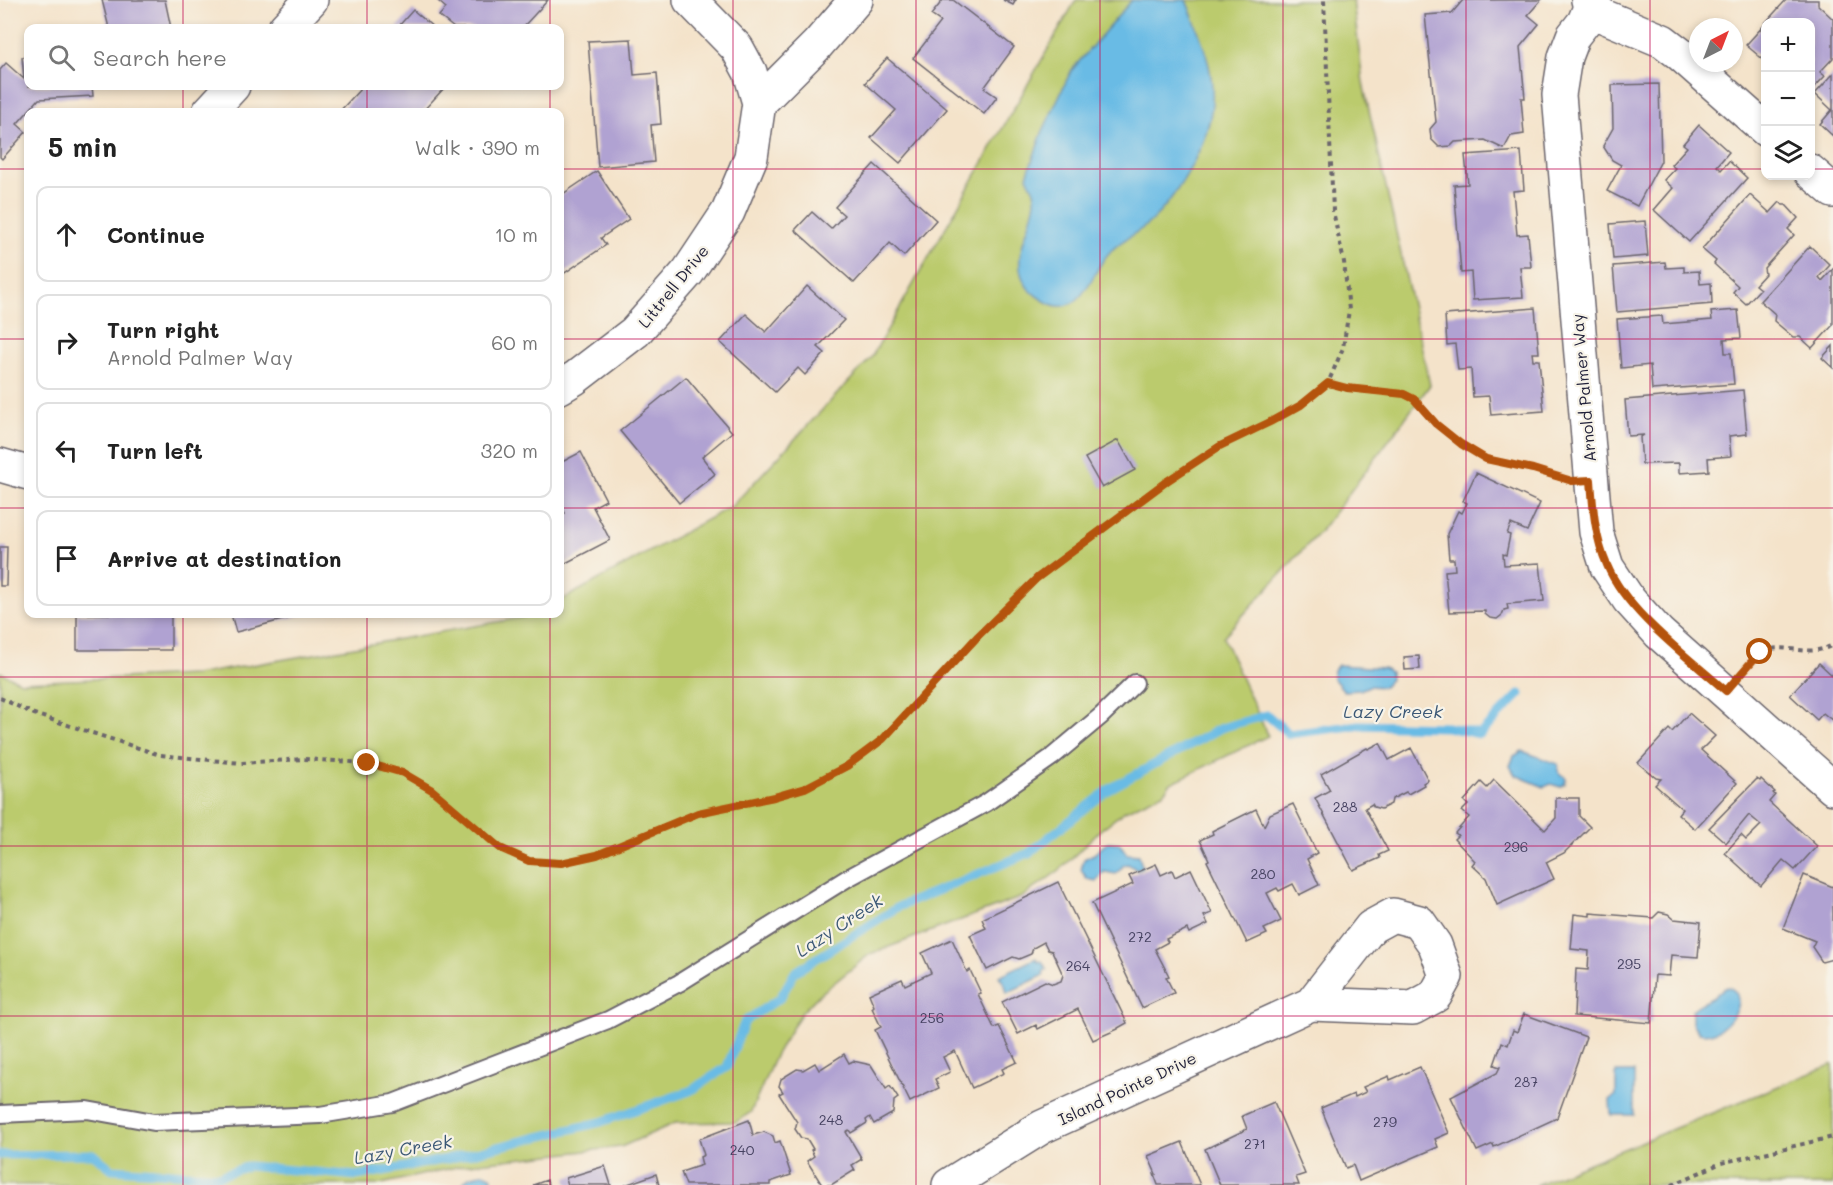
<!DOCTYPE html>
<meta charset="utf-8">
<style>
:root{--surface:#fff;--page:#f6f6f6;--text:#222;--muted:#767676;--line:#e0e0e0}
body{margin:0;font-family:Mali,sans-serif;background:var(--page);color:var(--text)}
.controls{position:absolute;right:18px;top:18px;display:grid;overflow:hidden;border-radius:12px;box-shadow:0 3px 9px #0003}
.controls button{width:54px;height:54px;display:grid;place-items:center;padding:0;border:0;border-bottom:2px solid var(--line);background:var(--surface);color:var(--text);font:30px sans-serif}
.compass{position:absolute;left:1689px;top:18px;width:54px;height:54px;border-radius:50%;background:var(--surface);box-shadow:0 3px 9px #0003;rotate:42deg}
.stop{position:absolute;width:18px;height:18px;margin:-14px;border:4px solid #b45309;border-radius:50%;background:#fff}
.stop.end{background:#b45309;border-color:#fff;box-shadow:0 2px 6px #0008}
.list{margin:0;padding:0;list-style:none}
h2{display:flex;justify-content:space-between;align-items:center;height:78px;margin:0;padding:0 24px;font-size:26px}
h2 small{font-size:20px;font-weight:400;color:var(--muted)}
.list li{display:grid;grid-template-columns:39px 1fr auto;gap:18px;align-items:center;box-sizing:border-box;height:96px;margin:0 12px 12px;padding:0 12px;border:2px solid var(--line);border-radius:12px}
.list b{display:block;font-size:22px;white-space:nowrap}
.list p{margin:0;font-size:20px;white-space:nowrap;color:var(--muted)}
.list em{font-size:20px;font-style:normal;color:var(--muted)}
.icon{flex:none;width:33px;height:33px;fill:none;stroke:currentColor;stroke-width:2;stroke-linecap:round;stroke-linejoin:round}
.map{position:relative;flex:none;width:1833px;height:1185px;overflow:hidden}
.search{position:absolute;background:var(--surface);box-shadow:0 3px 9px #0003;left:24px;top:24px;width:540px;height:66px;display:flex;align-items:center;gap:15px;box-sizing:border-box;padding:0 21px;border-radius:12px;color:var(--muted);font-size:22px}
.panel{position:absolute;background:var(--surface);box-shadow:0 3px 9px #0003;left:24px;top:108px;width:540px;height:510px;border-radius:12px}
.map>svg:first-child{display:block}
.green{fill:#bbcb6d;stroke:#6e7654;stroke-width:1.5}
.water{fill:#69bbe5;stroke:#466e90;stroke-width:1.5}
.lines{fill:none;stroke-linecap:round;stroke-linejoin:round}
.stream{stroke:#69bbe5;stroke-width:9}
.building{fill:#b0a2d2}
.lane-casing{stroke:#6c666d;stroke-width:20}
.street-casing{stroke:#6c666d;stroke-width:36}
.path{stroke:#6c666d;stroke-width:4;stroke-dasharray:4.5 4.5;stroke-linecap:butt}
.lane{stroke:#fff;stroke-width:16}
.street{stroke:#fff;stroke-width:33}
.route{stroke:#b45309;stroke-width:8}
.grid{fill:none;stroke:#c2185b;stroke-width:1.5;stroke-opacity:0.55}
.labels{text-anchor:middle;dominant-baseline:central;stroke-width:4.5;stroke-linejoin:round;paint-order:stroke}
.number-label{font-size:14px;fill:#464261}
.street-label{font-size:16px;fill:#22223b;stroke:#f7f3e8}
.water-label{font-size:18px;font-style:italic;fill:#3b5876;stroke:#f7f3e8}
</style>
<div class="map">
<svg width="1833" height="1185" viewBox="0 0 1833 1185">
<rect width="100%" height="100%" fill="#f7f3e8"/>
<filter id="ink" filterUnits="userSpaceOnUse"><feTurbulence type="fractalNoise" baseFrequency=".0167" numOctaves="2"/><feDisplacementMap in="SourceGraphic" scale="12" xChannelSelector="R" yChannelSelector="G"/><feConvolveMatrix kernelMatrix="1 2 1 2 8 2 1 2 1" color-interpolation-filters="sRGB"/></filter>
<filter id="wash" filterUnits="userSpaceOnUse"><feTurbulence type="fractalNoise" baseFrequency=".008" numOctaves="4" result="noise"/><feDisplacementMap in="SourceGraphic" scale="24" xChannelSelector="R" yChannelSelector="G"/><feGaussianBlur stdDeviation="1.35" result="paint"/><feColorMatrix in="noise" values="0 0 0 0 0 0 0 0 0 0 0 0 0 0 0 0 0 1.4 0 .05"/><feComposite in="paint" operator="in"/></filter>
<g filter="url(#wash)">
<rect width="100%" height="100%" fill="#f4e3ca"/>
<g class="green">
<polygon points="1076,0 1353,0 1363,83 1430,385 1323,528 1223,637 1268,736 1171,783 1163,793 1125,811 1099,831 1061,869 1022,897 870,954 819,995 802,1012 776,1054 751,1112 736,1122 675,1123 621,1147 470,1164 377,1185 0,1185 0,672 21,682 195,675 531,616 536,614 560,614 560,601 732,506 871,358"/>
<polygon points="1833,1064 1833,1185 1535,1185"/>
</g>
<g class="water">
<path d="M 1132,0 L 1186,0 C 1201,37 1219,77 1210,118 C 1203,152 1175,200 1149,223 C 1137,234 1120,240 1109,253 C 1092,270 1083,317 1050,304 C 1042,300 1034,295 1028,288 C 1007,260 1032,230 1035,201 C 1036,189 1030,186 1027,176 L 1042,133 L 1071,71 Z"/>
<polygon points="1338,665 1384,668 1390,672 1390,680 1384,687 1369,686 1360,690 1344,691 1333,678 1334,670"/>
<polygon points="1522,751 1558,764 1558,771 1566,778 1565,784 1560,787 1551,784 1544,787 1515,775 1510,766 1514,756"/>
<path d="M 1108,842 L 1119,843 L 1127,854 L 1139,855 L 1142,867 L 1137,870 L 1128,864 L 1124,865 C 1113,877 1120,874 1104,872 L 1096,881 L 1087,879 L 1081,870 L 1084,859 L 1094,854 Z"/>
<polygon points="1036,958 1038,962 1042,961 1047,969 1043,972 1044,975 1007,993 1005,985 999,976"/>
<path d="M 1728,987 C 1753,995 1726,1040 1699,1033 L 1692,1023 L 1692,1011 C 1698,1003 1704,1003 1712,998 C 1718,994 1720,989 1728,987 Z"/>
<polygon points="1616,1072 1634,1072 1634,1115 1611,1115 1610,1100 1616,1095"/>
<polygon points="484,1173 491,1176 494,1185 461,1185 469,1177"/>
</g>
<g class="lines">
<polyline class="stream" points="0,1155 93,1154 112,1169 218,1176 249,1166 357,1176 447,1159 601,1122 690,1091 727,1067 745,1021 780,998 795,972 898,907 1029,853 1111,788 1221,728 1267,715 1289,734 1359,725 1447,727 1480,734 1520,694"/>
</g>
<g id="blocks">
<g class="building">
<polygon points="102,0 165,0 171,28 109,28"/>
<polygon points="437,0 548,0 522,28 454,28 439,16 446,8"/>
<polygon points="943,0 953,0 1014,47 984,88 997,97 984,114 913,58 941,22 931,15"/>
<polygon points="1003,0 1016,0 1013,5"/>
<polygon points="1463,0 1541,0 1528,15 1539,24 1520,47 1525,98 1521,98 1524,134 1511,136 1504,149 1485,140 1455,142 1451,146 1439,147 1431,139 1430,129 1436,122 1425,15 1452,13"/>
<polygon points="1786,0 1818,0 1818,5 1833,19 1833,58 1820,72 1825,76 1810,92 1810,22 1766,22"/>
<polygon points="413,10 434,28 397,28"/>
<polygon points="1766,23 1766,62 1746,45"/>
<polygon points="631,39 634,75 657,73 661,124 651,125 654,162 598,167 588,41"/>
<polygon points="22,57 28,57 28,86 92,86 93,96 39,99 17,124 26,132 2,159 0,157 0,70 6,63 24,79"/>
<polygon points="887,58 947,109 900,163 871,138 896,110 865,83"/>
<polygon points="1833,74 1833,136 1820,124 1832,110 1815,94"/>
<polygon points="1659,84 1661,161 1637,206 1607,191 1621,165 1612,160 1603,146 1613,128 1612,85"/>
<polygon points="363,86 446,86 422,112 339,112"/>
<polygon points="1699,125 1729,152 1717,166 1721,170 1729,161 1747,178 1689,242 1654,210 1673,188 1664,180 1675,168 1671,165 1687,147 1683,144"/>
<polygon points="1521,151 1524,190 1513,191 1517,235 1528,234 1531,267 1520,267 1523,297 1473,300 1471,272 1461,273 1454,185 1468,184 1465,155"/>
<polygon points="874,164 936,220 904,256 890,243 854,283 795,230 812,212 831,229 844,215 835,207"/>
<polygon points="597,171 629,219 601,238 606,245 560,276 560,196"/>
<polygon points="1750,195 1770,213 1780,202 1783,205 1786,205 1798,218 1788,229 1794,235 1764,268 1765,274 1755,285 1760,289 1746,304 1733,292 1738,286 1714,264 1716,261 1702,249"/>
<polygon points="1645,221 1648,256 1613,259 1610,224"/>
<polygon points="1810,246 1830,265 1819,277 1822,281 1833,269 1833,325 1812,348 1800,337 1793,337 1774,321 1775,314 1760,301"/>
<polygon points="1665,262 1666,268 1684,267 1684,272 1699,271 1700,284 1711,283 1712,304 1617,312 1613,266"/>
<polygon points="807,286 844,320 818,347 825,353 805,375 798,368 775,392 720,342 746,314 766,332"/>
<polygon points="1535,308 1539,353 1532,353 1533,360 1539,360 1544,411 1491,415 1489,396 1473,397 1471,369 1458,370 1455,344 1447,345 1445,315"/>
<polygon points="1738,310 1741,338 1724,339 1725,353 1731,353 1734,384 1652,390 1650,365 1621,368 1617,319 1662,316 1663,324 1712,320 1711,312"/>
<polygon points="1833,346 1833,368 1822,358"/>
<polygon points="686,377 732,432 702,457 715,474 679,503 620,431"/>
<polygon points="1743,390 1747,434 1729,436 1731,456 1708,458 1709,471 1679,473 1679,463 1642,464 1640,437 1644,435 1628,436 1625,400"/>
<polygon points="1118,440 1135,470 1102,488 1085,458"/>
<polygon points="581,452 606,500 593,507 610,540 560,566 560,515 565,513 560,503 560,463"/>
<polygon points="1476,473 1540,503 1527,531 1511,524 1507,534 1510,535 1506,555 1503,554 1504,565 1540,563 1544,601 1507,604 1508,609 1504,610 1502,615 1497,619 1490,618 1485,614 1485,611 1449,612 1445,571 1455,570 1454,559 1449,559 1447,534 1458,511 1462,513 1467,503 1463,501"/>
<polygon points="0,547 7,547 6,586 0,586"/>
<rect x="77" y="614" width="94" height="36"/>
<polygon points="231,614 305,614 236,632"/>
<polygon points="1419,656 1420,669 1405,670 1404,657"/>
<polygon points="1819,663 1833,676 1833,721 1823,713 1817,720 1790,695"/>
<polygon points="1689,713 1715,736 1701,750 1737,783 1695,829 1678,814 1682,809 1655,785 1661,779 1656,778 1638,763 1669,729 1672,732"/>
<polygon points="1380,743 1389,760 1411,748 1428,780 1423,783 1424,785 1408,794 1406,792 1392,799 1391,804 1381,809 1374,807 1372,804 1365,808 1388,851 1379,855 1380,858 1353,870 1315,798 1330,790 1321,774 1367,748 1368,749"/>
<polygon points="1757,779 1760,781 1761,779 1775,792 1773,793 1775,795 1769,802 1817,846 1795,870 1783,860 1761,886 1725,853 1741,835 1746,840 1761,825 1749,815 1726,843 1709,828"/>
<polygon points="1494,780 1545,830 1556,818 1556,798 1579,798 1579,816 1590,827 1564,853 1546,862 1554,879 1497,905 1486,878 1472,865 1475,861 1454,839 1458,835 1455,833 1469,817 1462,811 1468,805 1464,801 1481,782 1487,788"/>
<polygon points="1293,804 1317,853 1307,859 1319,885 1299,895 1293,884 1279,891 1277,888 1267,893 1281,921 1264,929 1267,934 1247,943 1207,861 1209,860 1200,840 1213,834 1212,831 1256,809 1264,826 1270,814"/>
<polygon points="1156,864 1161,875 1172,870 1175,877 1191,869 1212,913 1204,916 1208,924 1189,933 1187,929 1166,939 1168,942 1155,949 1169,976 1166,977 1174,993 1142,1008 1092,903 1133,884 1129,876"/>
<polygon points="1804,875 1833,887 1833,959 1822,962 1812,947 1815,941 1783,928"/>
<polygon points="1058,882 1127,1023 1118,1028 1118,1029 1093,1040 1078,1009 1038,1029 1036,1025 1018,1034 1002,1002 1045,981 1053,984 1061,981 1063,975 1052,951 1048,950 1044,942 1033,948 1031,954 1019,959 1013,957 987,970 970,935 986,928 982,919"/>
<polygon points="1659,912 1668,914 1674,919 1701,922 1698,957 1671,955 1669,976 1655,975 1651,1023 1574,1016 1576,969 1588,970 1589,951 1571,949 1574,914 1590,916 1590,913 1653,918"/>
<polygon points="952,939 967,972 970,970 981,993 978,994 994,1028 999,1026 1017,1062 1002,1069 1004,1073 972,1088 955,1051 943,1057 950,1072 935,1079 939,1088 910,1102 875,1030 881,1027 872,1008 874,1006 869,994 902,979 905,985 931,973 922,953"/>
<polygon points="1524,1014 1586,1037 1557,1118 1494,1147 1493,1144 1477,1151 1451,1097 1497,1073 1500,1067 1494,1065 1502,1042 1508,1045 1513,1030 1517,1032"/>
<polygon points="844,1054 849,1063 853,1061 871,1065 886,1089 890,1086 898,1098 894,1101 893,1113 874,1124 870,1117 866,1120 867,1123 851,1133 849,1130 846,1132 862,1159 852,1165 855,1170 831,1185 822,1185 807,1161 814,1156 811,1150 813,1149 807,1139 801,1138 795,1129 797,1122 779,1094 783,1092 779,1086 781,1079 797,1069 803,1070 815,1063 819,1070"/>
<polygon points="1420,1067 1449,1133 1435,1139 1438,1147 1359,1181 1353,1165 1346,1168 1321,1108 1354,1094 1355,1097 1366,1092 1363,1087 1389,1076 1390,1080"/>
<polygon points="1274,1102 1305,1174 1296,1177 1299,1185 1220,1185 1205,1149 1247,1129 1242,1116"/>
<polygon points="749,1120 753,1135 764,1132 773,1136 775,1143 780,1141 791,1175 770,1182 770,1185 686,1185 681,1172 702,1165 700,1157 704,1155 699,1139"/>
<polygon points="1182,1142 1200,1185 1158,1185 1154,1174 1156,1174 1148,1156"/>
<polygon points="605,1166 611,1185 568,1185 566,1178"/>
<polygon points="656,1174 659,1185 625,1185"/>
<polygon points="547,1180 548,1185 533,1185"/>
</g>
</g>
</g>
<g filter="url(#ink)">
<use href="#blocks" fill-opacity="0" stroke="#6c666d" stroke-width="1.5"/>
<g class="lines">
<g class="lane-casing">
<polyline id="lane" points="0,1114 87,1110 154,1122 320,1115 393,1103 608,1020 679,983 846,879 986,803 1052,757 1101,716 1135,683"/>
</g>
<g class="street-casing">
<g id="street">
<polyline points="1588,0 1591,5 1603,16 1663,41 1680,54 1766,130"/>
<polyline points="1591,5 1584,22 1573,36 1565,57 1559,95 1596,532 1607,567 1629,600 1659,633 1833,788"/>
<polyline points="285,28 311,0"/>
<polyline points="759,103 817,45 856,0"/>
<polyline points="209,112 233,86"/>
<polyline points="1810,171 1833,191"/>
<polyline points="560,387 575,378 635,332 688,272 728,212 751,157 759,103 750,72 737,48 690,0"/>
<polyline points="0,465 28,473"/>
<polyline points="949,1185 1042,1127 1311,1004 1413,1008 1435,996 1446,976 1435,945 1419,922 1393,915 1371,927 1311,1004"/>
</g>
</g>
<g class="path">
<polyline points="1328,383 1347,389 1404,394 1414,399 1436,424 1461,444 1487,459 1533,469 1561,478"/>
<path d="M 1745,670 C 1749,665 1755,655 1761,652 C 1784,641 1806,659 1833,645"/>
<polyline points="0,698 34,714 160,755 241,763 304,759 367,763 403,773 432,790 500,848 529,861 561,863 597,855 698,813 774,797 805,788 847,766 883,739 978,636 1037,578 1167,481 1219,446 1270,422 1301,405 1328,383 1343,348 1349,310 1344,262 1333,211 1324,0"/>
<polyline points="1672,1185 1721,1163 1833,1137"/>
</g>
<use href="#lane" class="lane"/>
<use href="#street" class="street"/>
</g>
</g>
<g class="lines" filter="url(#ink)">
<path class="route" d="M 367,763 L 403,773 L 432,790 L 500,848 L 529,861 L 561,863 L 597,855 L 698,813 L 774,797 L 805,788 L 847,766 L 883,739 L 978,636 L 1037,578 L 1167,481 L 1220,446 L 1270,422 L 1301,405 L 1328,383 L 1347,388 L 1404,394 L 1414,399 L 1436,424 L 1461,444 L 1486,459 L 1533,469 L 1572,481 L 1591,480 C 1593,509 1595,538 1607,565 C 1627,613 1688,657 1726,691 L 1760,652"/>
</g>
<path class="grid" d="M 183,0 L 183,28M 367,0 L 367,28M 550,0 L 550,28M 733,0 L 733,1185M 916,0 L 916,1185M 1100,0 L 1100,1185M 1283,0 L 1283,1185M 1466,0 L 1466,1185M 1650,0 L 1650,1185M 183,86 L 183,112M 367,86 L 367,112M 550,86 L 550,112M 0,169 L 28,169M 560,169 L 1766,169M 1810,169 L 1833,169M 0,339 L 28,339M 560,339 L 1833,339M 0,508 L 28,508M 560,508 L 1833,508M 183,614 L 183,1185M 367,614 L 367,1185M 550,614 L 550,1185M 0,677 L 1833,677M 0,846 L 1833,846M 0,1016 L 1833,1016"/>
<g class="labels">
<g class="number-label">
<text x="1345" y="806">288</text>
<text x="1516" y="846">296</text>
<text x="1263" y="873">280</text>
<text x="1140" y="936">272</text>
<text x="1629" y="963">295</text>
<text x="1078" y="965">264</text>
<text x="932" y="1017">256</text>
<text x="1526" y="1081">287</text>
<text x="831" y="1119">248</text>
<text x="1385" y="1121">279</text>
<text x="1255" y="1143">271</text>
<text x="742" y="1149">240</text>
</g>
<g class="street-label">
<text transform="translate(673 286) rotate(-51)">Littrell Drive</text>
<text transform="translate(1583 388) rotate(-95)">Arnold Palmer Way</text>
<text transform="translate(1127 1088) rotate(-25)">Island Pointe Drive</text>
</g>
<g class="water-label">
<text x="1393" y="711">Lazy Creek</text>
<text transform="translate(839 925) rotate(-33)">Lazy Creek</text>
<text transform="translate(403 1149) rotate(-10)">Lazy Creek</text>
</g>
</g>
</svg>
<div class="controls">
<button>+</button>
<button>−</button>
<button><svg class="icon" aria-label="layers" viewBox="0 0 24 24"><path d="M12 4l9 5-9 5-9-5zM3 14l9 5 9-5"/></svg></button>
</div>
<svg class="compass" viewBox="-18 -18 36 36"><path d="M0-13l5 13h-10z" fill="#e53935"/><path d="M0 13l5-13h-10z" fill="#767676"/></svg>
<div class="stop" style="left:1760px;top:652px"></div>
<div class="stop end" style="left:367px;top:763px"></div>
<div class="search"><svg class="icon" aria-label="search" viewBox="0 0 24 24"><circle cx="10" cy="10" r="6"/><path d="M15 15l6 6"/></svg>Search here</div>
<section class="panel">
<h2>5 min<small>Walk · 390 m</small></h2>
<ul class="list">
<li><svg class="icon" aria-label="ahead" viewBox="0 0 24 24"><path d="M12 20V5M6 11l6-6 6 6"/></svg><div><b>Continue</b></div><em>10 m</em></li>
<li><svg class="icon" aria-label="right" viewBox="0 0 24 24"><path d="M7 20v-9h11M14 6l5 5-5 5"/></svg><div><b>Turn right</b><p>Arnold Palmer Way</p></div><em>60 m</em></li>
<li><svg class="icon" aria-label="left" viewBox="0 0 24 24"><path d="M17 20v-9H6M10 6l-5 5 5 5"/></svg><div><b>Turn left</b></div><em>320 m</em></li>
<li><svg class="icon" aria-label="arrive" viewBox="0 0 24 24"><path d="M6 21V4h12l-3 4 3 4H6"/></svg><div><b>Arrive at destination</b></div></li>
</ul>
</section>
</div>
